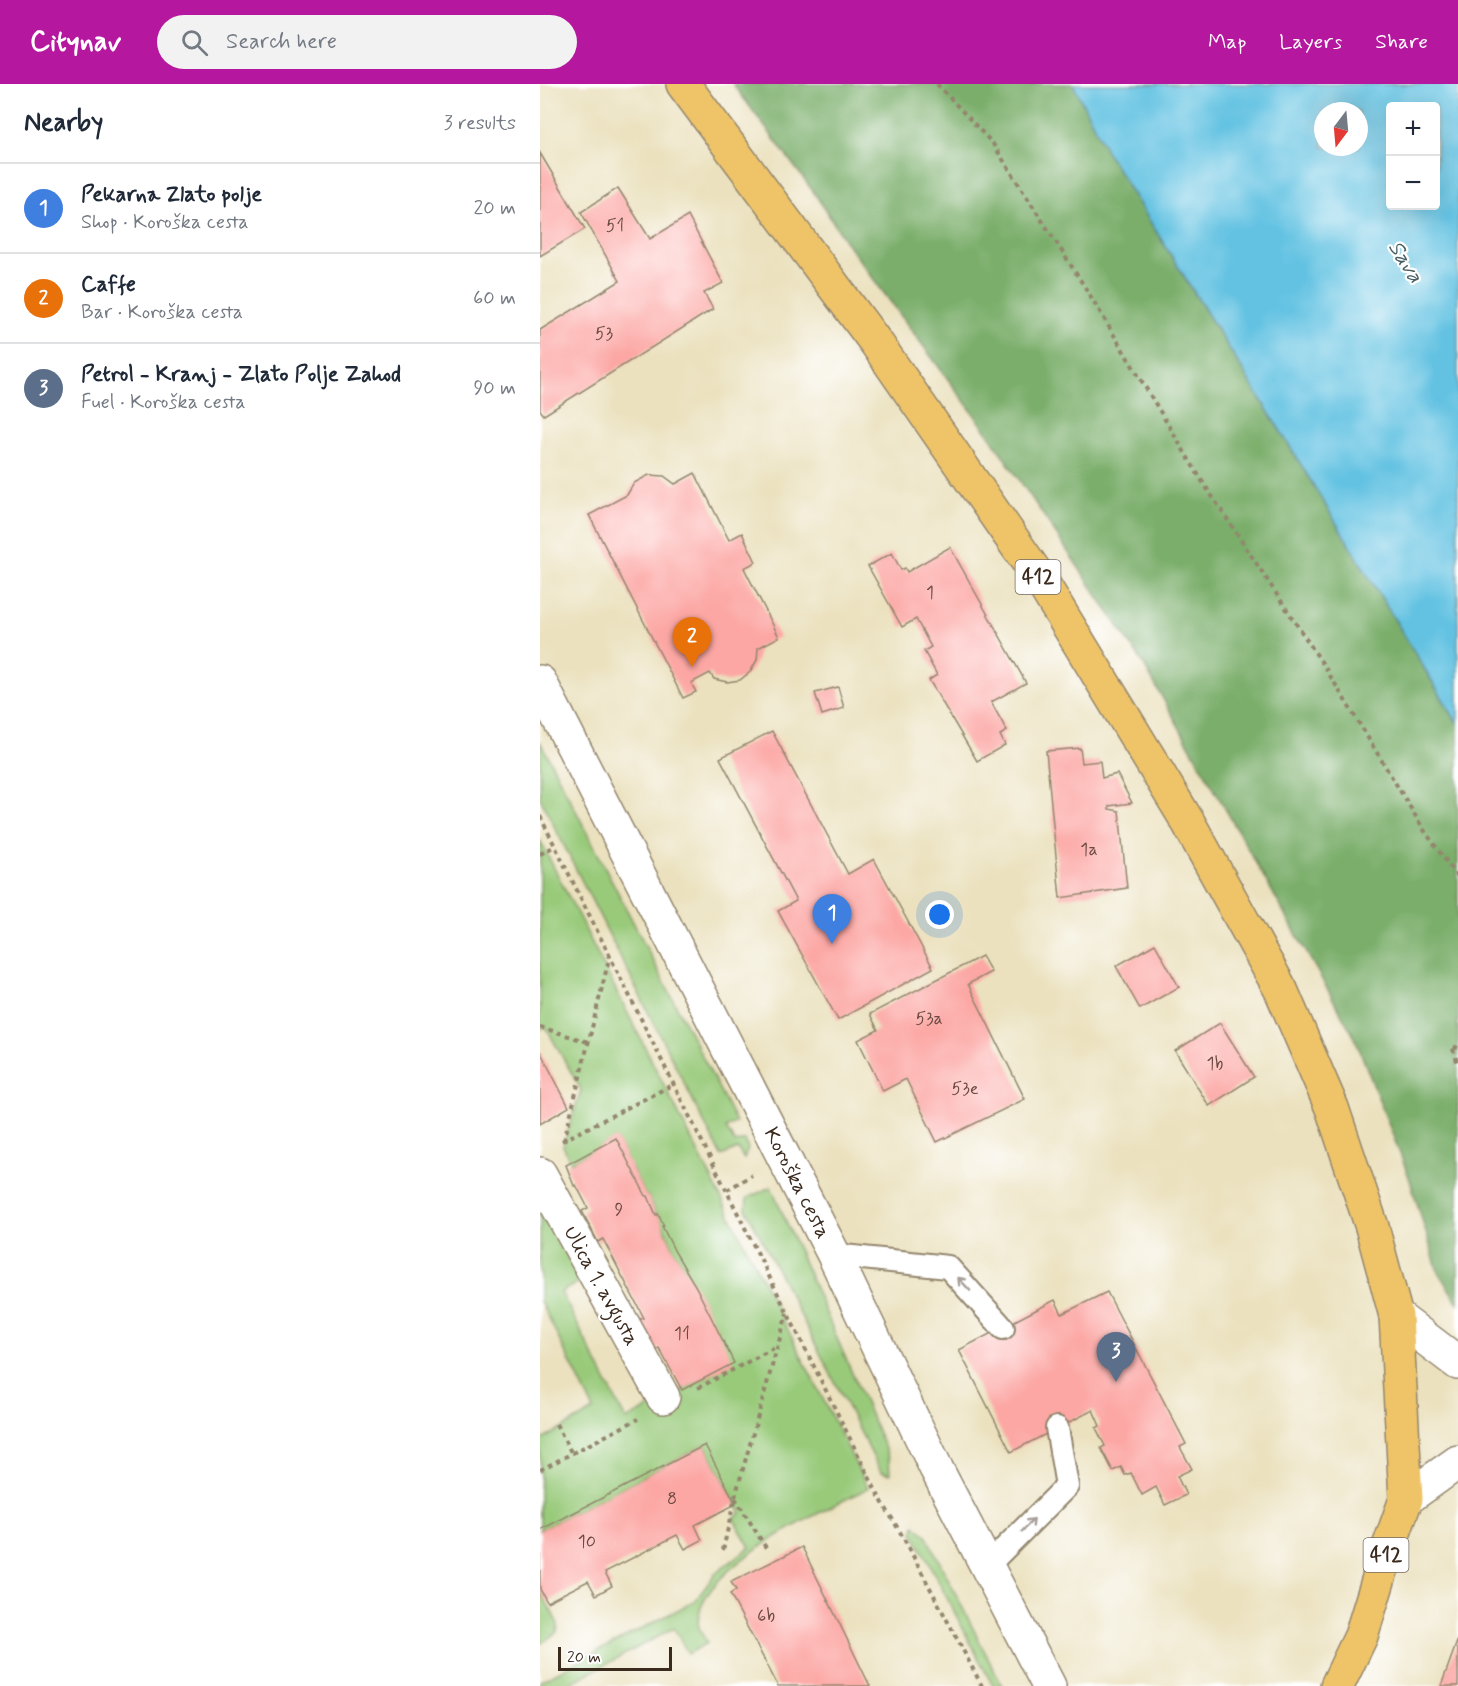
<!DOCTYPE html>
<meta charset="utf-8">
<style>
:root{--surface:#fff;--page:#f2f2f3;--text:#1f2937;--muted:#747a83;--line:#e0e1e3;--accent:#b5179e}
body{margin:0;font-family:Mynerve,sans-serif;background:var(--page);color:var(--text)}
.controls{position:absolute;right:18px;top:18px;display:grid;overflow:hidden;border-radius:6px;box-shadow:0 6px 24px #0002}
.controls button{width:54px;height:54px;display:grid;place-items:center;padding:0;border:0;border-bottom:2px solid var(--line);background:var(--surface);color:var(--text);font:30px sans-serif}
.compass{position:absolute;left:774px;top:18px;width:54px;height:54px;border-radius:50%;background:var(--surface);box-shadow:0 6px 24px #0002;rotate:196deg}
.scale{position:absolute;left:18px;bottom:15px;width:114px;box-sizing:border-box;padding-left:6px;border:3px solid #3b2a1e;border-top:0;font-size:16px;line-height:21px;white-space:nowrap;color:#3b2a1e;-webkit-text-stroke:4px #fff;paint-order:stroke}
.you{position:absolute;left:400px;top:831px;width:21px;height:21px;margin:-15px;border:4px solid #fff;border-radius:50%;background:#1a73e8;box-shadow:0 0 0 9px #1a73e833}
.badge{display:grid;place-items:center;width:39px;height:39px;border-radius:50%;background:var(--accent);color:#fff;font-size:20px;font-weight:700}
.pin{position:absolute;translate:-50% -50px;filter:drop-shadow(0 2px 3px #0008)}
.pin::after{content:'';position:absolute;top:32px;width:21px;height:18px;background:inherit;clip-path:polygon(0 0,100% 0,50% 100%)}
.list{margin:0;padding:0;list-style:none}
h2{display:flex;justify-content:space-between;align-items:center;height:78px;margin:0;padding:0 24px;font-size:26px}
h2 small{font-size:20px;font-weight:400;color:var(--muted)}
.list li{display:grid;grid-template-columns:39px 1fr auto;gap:18px;align-items:center;box-sizing:border-box;height:90px;padding:0 24px;border-top:2px solid var(--line)}
.list b{display:block;font-size:22px;white-space:nowrap}
.list p{margin:0;font-size:20px;white-space:nowrap;color:var(--muted)}
.list em{font-size:20px;font-style:normal;color:var(--muted)}
.icon{flex:none;width:33px;height:33px;fill:none;stroke:currentColor;stroke-width:2;stroke-linecap:round;stroke-linejoin:round}
.map{position:relative;flex:none;width:918px;height:1602px;overflow:hidden}
header{display:flex;align-items:center;gap:36px;box-sizing:border-box;height:84px;padding:0 30px;background:var(--accent);color:#fff}
header strong{font-size:28px}
nav{display:flex;gap:33px;margin-inline-start:auto;font-size:21px}
.search{width:420px;height:54px;background:var(--page);display:flex;align-items:center;gap:15px;box-sizing:border-box;padding:0 21px;border-radius:33px;color:var(--muted);font-size:22px}
main{display:flex}
aside{flex:1;background:var(--surface)}
.map>svg:first-child{display:block}
.green{fill:#99ca7a;stroke:#6a7a4c;stroke-width:1.5}
.forest{fill:#7aae6a;stroke:#5a6c44;stroke-width:1.5}
.water{fill:#64c2e2;stroke:#507680;stroke-width:1.5;fill-rule:evenodd}
.building{fill:#fca7a4}
.lines{fill:none;stroke-linecap:round;stroke-linejoin:round}
.lane-casing{stroke:#93866e;stroke-width:26}
.street-casing{stroke:#93866e;stroke-width:36}
.primary-casing{stroke:#93866e;stroke-width:36}
.path{stroke:#93866e;stroke-width:4;stroke-dasharray:4.5 4.5;stroke-linecap:butt}
.lane{stroke:#fff;stroke-width:22}
.street{stroke:#fff;stroke-width:33}
.primary{stroke:#efc469;stroke-width:33}
.oneway{stroke:#a79f9a}
.labels{text-anchor:middle;dominant-baseline:central;stroke-width:4.5;stroke-linejoin:round;paint-order:stroke}
.number-label{font-size:18px;fill:#6b4940}
.shield{fill:#fff;stroke:#766a62;stroke-width:1.5}
.shield-label{font-size:20px;font-weight:bold;fill:#3b2a1e}
.street-label{font-size:21px;fill:#3b2a1e;stroke:#fff}
.water-label{font-size:22px;font-style:italic;fill:#495f63;stroke:#fff}
</style>
<header>
<strong>Citynav</strong>
<div class="search"><svg class="icon" aria-label="search" viewBox="0 0 24 24"><circle cx="10" cy="10" r="6"/><path d="M15 15l6 6"/></svg>Search here</div>
<nav><a>Map</a><a>Layers</a><a>Share</a></nav>
</header>
<main>
<aside>
<h2>Nearby<small>3 results</small></h2>
<ul class="list">
<li><span class="badge" style="background:#3f7fe0">1</span><div><b>Pekarna Zlato polje</b><p>Shop · Koroška cesta</p></div><em>20 m</em></li>
<li><span class="badge" style="background:#e8710a">2</span><div><b>Caffe</b><p>Bar · Koroška cesta</p></div><em>60 m</em></li>
<li><span class="badge" style="background:#5c6f8a">3</span><div><b>Petrol - Kranj - Zlato Polje Zahod</b><p>Fuel · Koroška cesta</p></div><em>90 m</em></li>
</ul>
</aside>
<div class="map">
<svg width="918" height="1602" viewBox="0 0 918 1602">
<rect width="100%" height="100%" fill="#fff"/>
<filter id="ink" filterUnits="userSpaceOnUse"><feTurbulence type="fractalNoise" baseFrequency=".0167" numOctaves="2"/><feDisplacementMap in="SourceGraphic" scale="12" xChannelSelector="R" yChannelSelector="G"/><feConvolveMatrix kernelMatrix="1 2 1 2 8 2 1 2 1" color-interpolation-filters="sRGB"/></filter>
<filter id="wash" filterUnits="userSpaceOnUse"><feTurbulence type="fractalNoise" baseFrequency=".008" numOctaves="4" result="noise"/><feDisplacementMap in="SourceGraphic" scale="24" xChannelSelector="R" yChannelSelector="G"/><feGaussianBlur stdDeviation="1.35" result="paint"/><feColorMatrix in="noise" values="0 0 0 0 0 0 0 0 0 0 0 0 0 0 0 0 0 1.4 0 .05"/><feComposite in="paint" operator="in"/></filter>
<g filter="url(#wash)">
<rect width="100%" height="100%" fill="#ebe1be"/>
<g class="green">
<polygon points="0,657 196,1038 186,1044 195,1059 205,1056 208,1065 204,1075 198,1065 181,1072 0,714"/>
<path d="M 0,756 L 328,1404 C 283,1428 160,1480 158,1538 C 158,1545 164,1553 167,1559 L 148,1570 L 134,1544 L 25,1602 L 0,1602 L 0,1597 L 155,1517 L 175,1490 L 210,1463 L 193,1434 L 201,1429 L 165,1361 L 0,1446 L 0,1357 L 54,1326 L 0,1217 L 0,1107 L 47,1194 L 21,1208 L 86,1336 L 193,1279 L 155,1203 L 135,1168 L 118,1130 L 116,1131 L 108,1112 L 106,1112 L 76,1055 L 31,1078 L 23,1062 L 41,1006 L 5,942 L 0,946 Z"/>
<polygon points="231,1103 349,1374 350,1390 341,1388 206,1125 207,1114"/>
<polygon points="375,1441 386,1451 462,1602 453,1602 373,1449"/>
<polygon points="0,1505 18,1540 17,1548 0,1560"/>
</g>
<polygon class="forest" points="193,0 533,0 568,70 746,356 918,640 918,1219 898,1188 869,1093 815,954 601,576 445,345 306,158 275,110"/>
<path class="water" d="M 533,0 L 918,0 L 918,640 L 746,356 L 568,70 ZM 850,22 L 896,22 L 896,122 L 850,122 ZM 783,27 L 819,27 L 819,63 L 783,63 Z"/>
<g id="blocks">
<g class="building">
<polygon points="0,69 45,145 0,172"/>
<polygon points="78,104 110,155 148,132 183,199 164,209 173,225 4,331 0,326 0,246 80,197 41,128"/>
<polygon points="155,389 189,456 202,449 216,478 204,484 239,553 218,564 217,576 210,588 200,596 187,598 174,595 170,589 151,599 156,608 143,614 49,431 87,411 94,399 109,391 124,392 135,400"/>
<polygon points="410,463 486,599 451,618 467,647 460,651 465,661 437,677 389,596 397,591 384,567 391,563 376,535 362,543 328,482 352,469 361,486 365,484 367,488"/>
<polygon points="298,603 304,624 282,631 275,609"/>
<polygon points="232,647 308,790 334,775 393,884 298,936 238,827 256,817 180,674"/>
<polygon points="540,664 542,679 560,677 562,694 577,690 592,719 569,722 569,725 579,727 587,804 520,814 506,667"/>
<polygon points="615,860 639,903 600,925 576,882"/>
<polygon points="442,872 451,888 428,900 485,1015 397,1058 366,995 343,1007 318,956 338,946 330,930"/>
<polygon points="680,939 714,993 669,1022 635,967"/>
<polygon points="0,967 29,1023 0,1040"/>
<polygon points="76,1054 106,1112 108,1112 116,1131 118,1130 124,1142 122,1142 135,1168 156,1203 194,1279 142,1306 119,1264 114,1267 98,1236 104,1234 63,1155 58,1158 42,1127 48,1124 36,1101 34,1102 26,1081"/>
<polygon points="567,1208 646,1360 640,1363 652,1385 637,1392 646,1411 625,1421 616,1403 602,1411 591,1389 585,1391 581,1383 573,1387 561,1364 565,1362 556,1344 560,1342 553,1326 471,1368 419,1266 515,1216 522,1230"/>
<polygon points="165,1361 196,1420 155,1441 162,1456 145,1465 137,1451 65,1488 72,1502 56,1511 48,1497 7,1518 0,1505 0,1446"/>
<polygon points="262,1463 330,1602 238,1602 190,1510 196,1506 191,1498"/>
<polygon points="918,1555 918,1602 901,1602"/>
</g>
</g>
</g>
<g filter="url(#ink)">
<use href="#blocks" fill-opacity="0" stroke="#93866e" stroke-width="1.5"/>
<g class="lines">
<g class="lane-casing">
<g id="lane">
<polyline points="294,1171 408,1183 463,1244"/>
<polyline points="447,1482 527,1402 517,1344"/>
</g>
</g>
<g class="street-casing">
<g id="street">
<polyline points="0,598 294,1171 396,1384 509,1602"/>
<polyline points="0,1090 123,1313"/>
<polyline points="856,1232 918,1279"/>
<polyline points="866,1415 918,1378"/>
</g>
</g>
<g class="primary-casing">
<polyline id="primary" points="143,0 337,260 500,495 648,738 741,906 792,1024 832,1143 856,1232 866,1415 845,1474 821,1552 797,1602"/>
</g>
<g class="path">
<polyline points="397,0 453,60 548,208 662,397 786,585 884,746 918,794"/>
<polyline points="0,732 337,1409 363,1453 442,1602"/>
<polyline points="0,770 15,762"/>
<polyline points="0,943 48,958"/>
<polyline points="918,964 912,962 918,980"/>
<polyline points="22,1057 134,1000"/>
<polyline points="24,1057 70,871"/>
<polyline points="187,1106 212,1091"/>
<polyline points="158,1304 238,1262"/>
<polyline points="16,1340 32,1370"/>
<polyline points="0,1386 98,1335"/>
<polyline points="195,1414 228,1467"/>
<polyline points="183,1466 195,1413 247,1229"/>
</g>
<use href="#lane" class="lane"/>
<use href="#street" class="street"/>
<use href="#primary" class="primary"/>
</g>
<defs><path id="oneway-shaft" d="M-6 0H5M1.5-3L5.5 0L1.5 3" fill="none" stroke-width="1.6" stroke-linecap="round" stroke-linejoin="round" transform="scale(1.5)"/></defs>
<g class="oneway">
<use href="#oneway-shaft" transform="translate(424 1200) rotate(-133)"/>
<use href="#oneway-shaft" transform="translate(488 1441) rotate(-46)"/>
</g>
</g>
<g class="labels">
<g class="number-label">
<text x="75" y="142">51</text>
<text x="64" y="250">53</text>
<text x="390" y="509">1</text>
<text x="549" y="766">1a</text>
<text x="389" y="935">53a</text>
<text x="675" y="980">1b</text>
<text x="425" y="1005">53e</text>
<text x="79" y="1126">9</text>
<text x="142" y="1250">11</text>
<text x="132" y="1415">8</text>
<text x="47" y="1458">10</text>
<text x="226" y="1532">6b</text>
</g>
<g class="shield">
<rect x="475.5" y="476" width="45" height="34" rx="4.5"/>
<rect x="823.5" y="1454" width="45" height="34" rx="4.5"/>
</g>
<g class="shield-label">
<text x="498" y="493">412</text>
<text x="846" y="1471">412</text>
</g>
<g class="street-label">
<text transform="translate(257 1099) rotate(63)">Koroška cesta</text>
<text transform="translate(61 1202) rotate(61)">Ulica 1. avgusta</text>
</g>
<g class="water-label">
<text transform="translate(865 178) rotate(58)">Sava</text>
</g>
</g>
</svg>
<div class="controls">
<button>+</button>
<button>−</button>
</div>
<svg class="compass" viewBox="-18 -18 36 36"><path d="M0-13l5 13h-10z" fill="#e53935"/><path d="M0 13l5-13h-10z" fill="#747a83"/></svg>
<div class="scale">20 m</div>
<div class="you"></div>
<div class="pin badge" style="left:292px;top:860px;background:#3f7fe0">1</div>
<div class="pin badge" style="left:152px;top:583px;background:#e8710a">2</div>
<div class="pin badge" style="left:576px;top:1298px;background:#5c6f8a">3</div>
</div>
</main>
